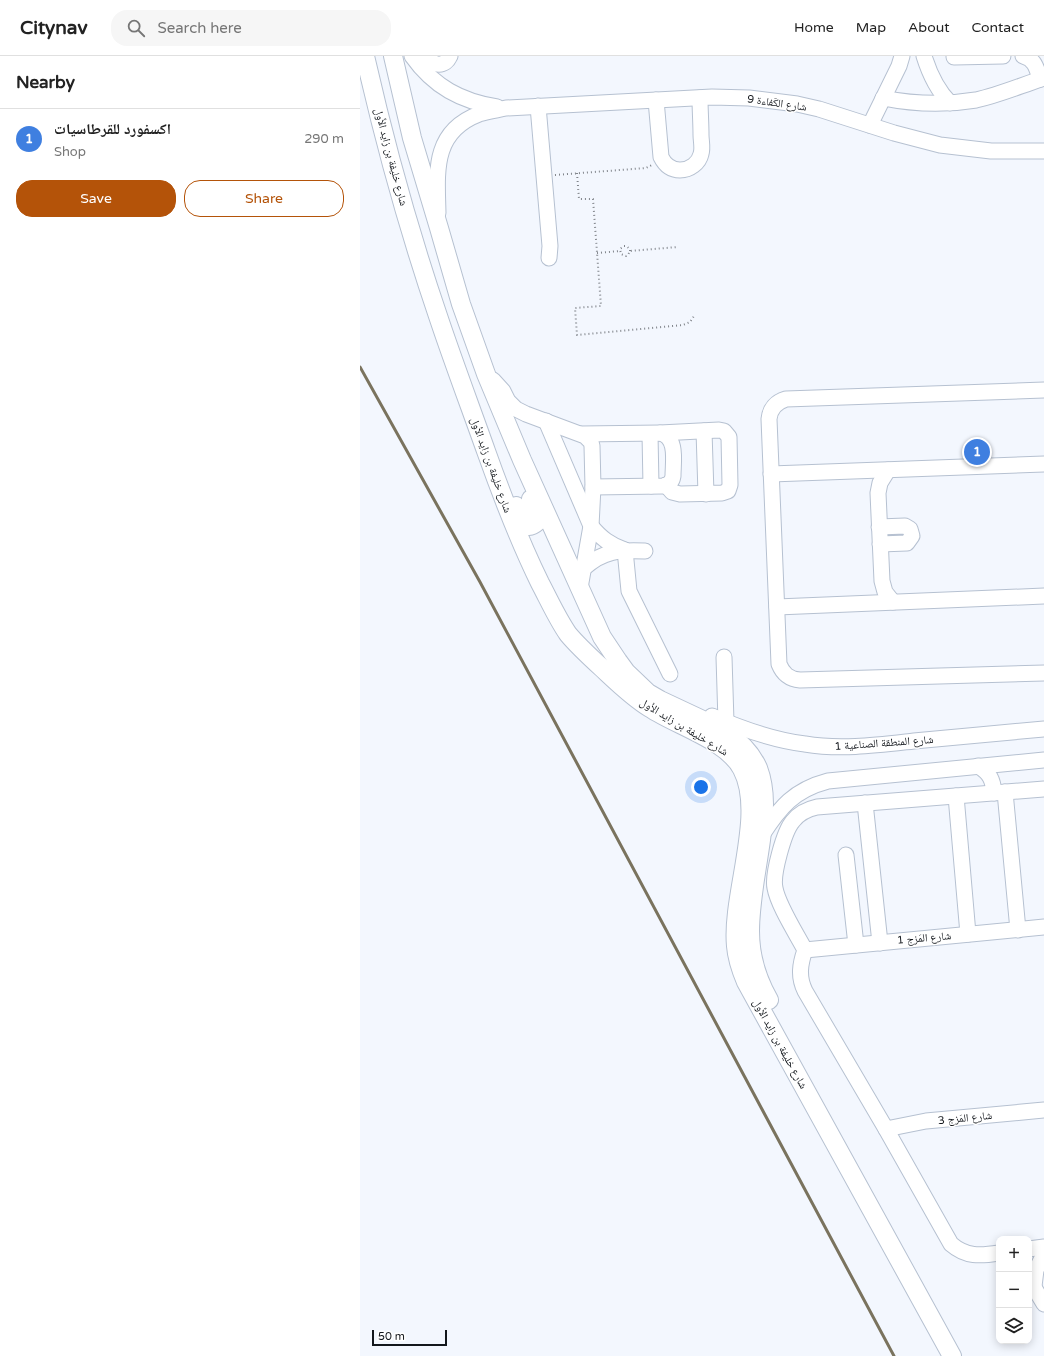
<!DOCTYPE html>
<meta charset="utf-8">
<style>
:root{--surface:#fff;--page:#f6f6f6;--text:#222;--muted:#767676;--line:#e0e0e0;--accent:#b45309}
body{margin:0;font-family:"Varela Round","Noto Naskh Arabic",sans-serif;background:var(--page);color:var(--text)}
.controls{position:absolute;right:12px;bottom:12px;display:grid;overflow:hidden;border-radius:8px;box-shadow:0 2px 10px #0003}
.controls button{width:36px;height:36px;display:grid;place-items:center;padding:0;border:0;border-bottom:1px solid var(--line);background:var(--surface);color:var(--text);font:20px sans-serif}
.scale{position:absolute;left:12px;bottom:10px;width:75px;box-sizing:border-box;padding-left:4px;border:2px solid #13171c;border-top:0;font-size:11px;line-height:14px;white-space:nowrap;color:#13171c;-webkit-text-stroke:3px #fff;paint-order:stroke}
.you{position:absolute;left:341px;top:731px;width:14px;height:14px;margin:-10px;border:3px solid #fff;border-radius:50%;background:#1a73e8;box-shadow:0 0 0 6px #1a73e833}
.badge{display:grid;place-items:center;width:26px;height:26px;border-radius:50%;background:var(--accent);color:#fff;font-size:13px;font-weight:700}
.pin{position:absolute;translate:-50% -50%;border:2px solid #fff;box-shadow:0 1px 4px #0006}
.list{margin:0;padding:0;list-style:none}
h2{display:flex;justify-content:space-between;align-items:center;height:52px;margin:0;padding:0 16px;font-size:17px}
h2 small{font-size:13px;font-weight:400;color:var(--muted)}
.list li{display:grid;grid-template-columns:26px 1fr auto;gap:12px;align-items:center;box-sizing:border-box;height:60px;padding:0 16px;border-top:1px solid var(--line)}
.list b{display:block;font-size:15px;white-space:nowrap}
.list p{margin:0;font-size:13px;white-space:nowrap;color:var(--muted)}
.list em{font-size:13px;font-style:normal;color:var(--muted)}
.actions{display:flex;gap:8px;padding:12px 16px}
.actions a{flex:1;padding:9px 0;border:1px solid var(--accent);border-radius:16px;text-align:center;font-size:14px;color:var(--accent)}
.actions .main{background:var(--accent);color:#fff}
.icon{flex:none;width:22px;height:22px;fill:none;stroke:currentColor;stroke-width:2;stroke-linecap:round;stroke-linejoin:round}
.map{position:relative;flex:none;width:684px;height:1300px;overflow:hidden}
header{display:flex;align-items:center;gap:24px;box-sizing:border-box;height:56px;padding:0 20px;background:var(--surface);border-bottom:1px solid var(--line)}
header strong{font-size:19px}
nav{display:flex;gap:22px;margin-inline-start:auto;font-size:14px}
.search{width:280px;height:36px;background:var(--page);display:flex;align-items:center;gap:10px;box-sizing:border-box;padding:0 14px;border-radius:16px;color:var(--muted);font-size:15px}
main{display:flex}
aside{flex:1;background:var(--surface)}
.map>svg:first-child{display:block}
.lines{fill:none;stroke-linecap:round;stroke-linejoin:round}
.stream{stroke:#7a735e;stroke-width:3}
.minor-casing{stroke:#b6c1d1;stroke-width:17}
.major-casing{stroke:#b6c1d1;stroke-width:20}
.path{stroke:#81858b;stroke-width:2;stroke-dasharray:1 3;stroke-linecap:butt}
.minor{stroke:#fff;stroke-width:15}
.major{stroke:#fff;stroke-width:18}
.labels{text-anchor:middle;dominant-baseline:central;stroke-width:3;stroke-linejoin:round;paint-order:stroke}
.street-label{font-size:11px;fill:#13171c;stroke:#fff}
</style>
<header>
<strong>Citynav</strong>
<div class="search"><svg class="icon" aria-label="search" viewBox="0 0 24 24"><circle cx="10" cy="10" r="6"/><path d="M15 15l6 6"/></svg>Search here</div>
<nav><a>Home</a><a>Map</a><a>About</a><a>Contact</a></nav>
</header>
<main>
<aside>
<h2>Nearby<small></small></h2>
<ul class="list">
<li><span class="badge" style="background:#3f7fe0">1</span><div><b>اكسفورد للقرطاسيات</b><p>Shop</p></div><em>290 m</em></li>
</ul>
<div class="actions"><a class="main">Save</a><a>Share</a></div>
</aside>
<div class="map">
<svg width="684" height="1300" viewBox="0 0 684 1300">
<rect width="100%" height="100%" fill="#f3f7fe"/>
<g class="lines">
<polyline class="stream" points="0,311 120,526 534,1300"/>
<g class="minor-casing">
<g id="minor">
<path d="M 52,0 C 74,31 101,45 137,51"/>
<path d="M 68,0 C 73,11 85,11 90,0"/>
<path d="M 564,0 C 569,16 578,35 590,47"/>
<path d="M 663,0 C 675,3 677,13 680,23"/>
<polyline points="594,1 643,0"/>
<path d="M 523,42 C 553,48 586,49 616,44 C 639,39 662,29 684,22"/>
<path d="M 296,44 L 301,101 C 305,109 311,114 320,114 C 330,114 339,107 341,98 C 343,92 341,85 341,79 C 341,67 340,54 340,42"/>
<polyline points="178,50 190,190 189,202"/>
<polyline points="510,69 539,10 542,0"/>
<path d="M 78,157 C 77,116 72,76 119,58 C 128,55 137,54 146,52 L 352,41 L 389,42 L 437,48 L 459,53 L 534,77 L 580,89 L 631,95 L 684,95"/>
<polyline points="133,324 143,335 148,345 156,353 166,358 225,380 231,386 232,390 233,431 231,470 220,532"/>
<path d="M 684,334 L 426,343 C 416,346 410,353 409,363 L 419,608 C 423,618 429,623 440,624 L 684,617"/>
<path d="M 186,365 L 231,470 C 241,482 250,489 265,494"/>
<polyline points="344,375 346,438"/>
<polyline points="300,377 359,374 364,375 369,381 370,429 368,435 362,437 320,438 312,436 306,429"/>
<path d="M 221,378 L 300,377 C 318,381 313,406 313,420 C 312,426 309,429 303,430 L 233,431"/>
<polyline points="290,378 291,430"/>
<polyline points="528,414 520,427 518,437 522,525 525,536 533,546"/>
<polyline points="411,418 684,408"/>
<polyline points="519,471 545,470 550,473 552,480 547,487 520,488"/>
<polyline points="265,494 269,535 310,618"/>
<path d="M 224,512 C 244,494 259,494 285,495"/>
<polyline points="417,551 684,540"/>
<polyline points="364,601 366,666"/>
<path d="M 352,660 C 382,673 413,684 445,688 C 481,694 518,689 554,685 C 597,681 641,677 684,673"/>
<path d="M 618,710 C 630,717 633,724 634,737"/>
<polyline points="645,736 658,874"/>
<polyline points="596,740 608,878"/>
<polyline points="505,747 520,887"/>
<path d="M 402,779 C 420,751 434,734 468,725 L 684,704"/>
<polyline points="486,799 496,889"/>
<polyline points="445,894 684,871"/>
<polyline points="526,1073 566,1065 684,1054"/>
<polyline points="669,1193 684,1191"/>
<path d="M 639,1197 C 620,1200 606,1201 591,1188 L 526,1073 L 445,935 C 438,921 440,908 445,894 C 436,877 418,849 415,832 C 412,819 424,775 433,765 C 439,757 448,753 457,751 L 684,733"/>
<polyline points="669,1223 684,1248"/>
<polyline points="674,1230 676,1214 684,1198"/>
</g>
</g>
<g class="major-casing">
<g id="major">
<path d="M 5,0 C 25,88 49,175 78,260 C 93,305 110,350 126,395 C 142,440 159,484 180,527 C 189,544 197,562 208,578 C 218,590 230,601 242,612 C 257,626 272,641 290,652 C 317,670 367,684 382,713 C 406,758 371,839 376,890 C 377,903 381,914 386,926 L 592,1300"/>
<path d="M 33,0 L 52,82 L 79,172 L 101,248 L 126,318 L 162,404 L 242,581 L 258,605 L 266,616 L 288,637 L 300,644 L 364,674 C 378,684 391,696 398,712 C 407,736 404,760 401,784 C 397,814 390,845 390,875 C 390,899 397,923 409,944"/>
<path d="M 156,450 C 159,460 164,478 177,466 L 178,460 L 171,443"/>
</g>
</g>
<g class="path">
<polyline points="217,117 219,143 233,143 241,250 215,252 217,279 323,269 330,266 334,260"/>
<polyline points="195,119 286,112 292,109"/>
<polyline points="270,195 270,193 266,190 264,190 260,193 261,198 266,200 268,199 270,195 318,191"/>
<polyline points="237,197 260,195"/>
</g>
<use href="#minor" class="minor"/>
<use href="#major" class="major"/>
</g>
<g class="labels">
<g class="street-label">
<text transform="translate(417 47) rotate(8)">شارع الكَفاءة 9</text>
<text transform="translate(31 101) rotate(75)">شارع خليفة بن زايد الأول</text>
<text transform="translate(131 409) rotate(70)">شارع خليفة بن زايد الأول</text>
<text transform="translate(324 671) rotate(31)">شارع خليفة بن زايد الأول</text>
<text transform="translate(524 687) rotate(-4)">شارع المنطقة الصناعية 1</text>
<text transform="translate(564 882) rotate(-5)">شارع المَزج 1</text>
<text transform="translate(420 988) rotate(61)">شارع خليفة بن زايد الأول</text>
<text transform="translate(605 1062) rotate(-6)">شارع المَزج 3</text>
</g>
</g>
</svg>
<div class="controls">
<button>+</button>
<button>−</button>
<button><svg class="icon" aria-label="layers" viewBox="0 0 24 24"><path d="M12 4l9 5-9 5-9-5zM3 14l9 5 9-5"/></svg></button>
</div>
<div class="scale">50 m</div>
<div class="you"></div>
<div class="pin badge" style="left:617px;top:396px;background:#3f7fe0">1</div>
</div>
</main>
